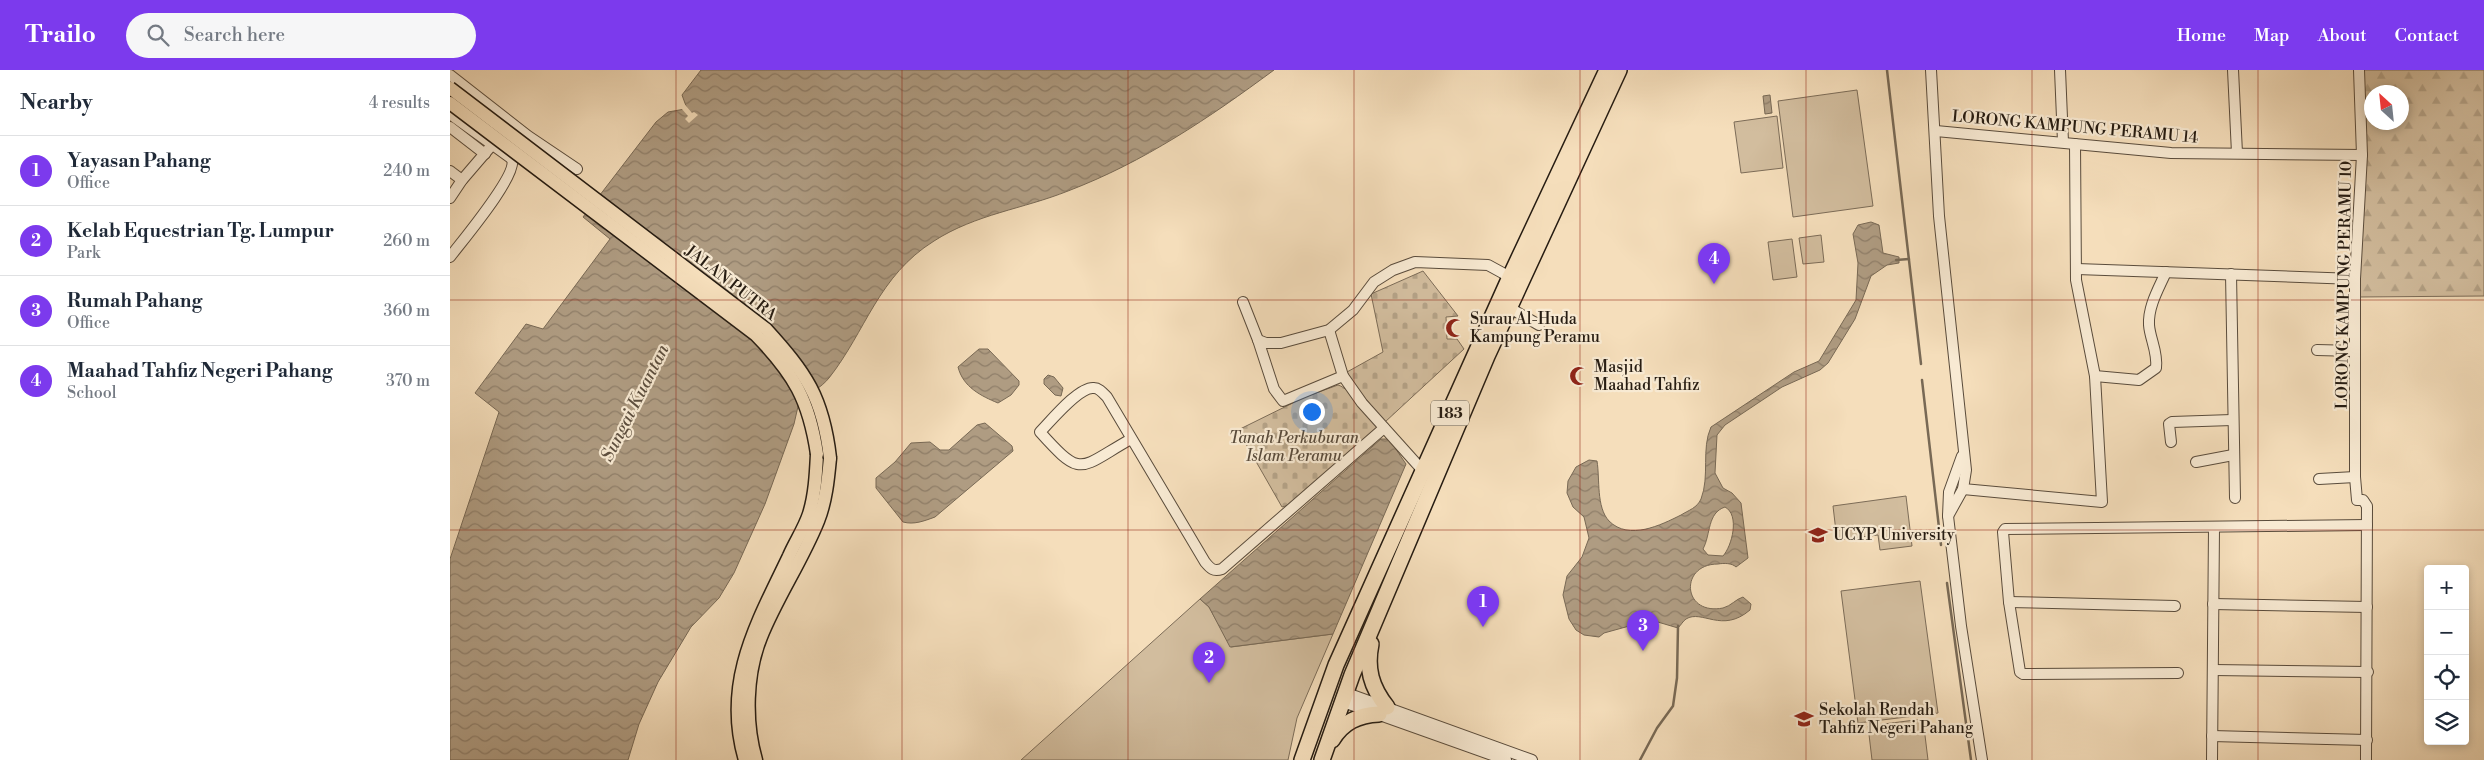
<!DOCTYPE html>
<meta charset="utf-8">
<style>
:root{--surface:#fff;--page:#f6f6f7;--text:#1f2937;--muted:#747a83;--line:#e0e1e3;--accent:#7c3aed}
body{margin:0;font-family:"Libre Bodoni",serif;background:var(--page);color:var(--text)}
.controls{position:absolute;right:15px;bottom:15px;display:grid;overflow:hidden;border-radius:5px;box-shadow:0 2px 8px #0003}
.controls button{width:45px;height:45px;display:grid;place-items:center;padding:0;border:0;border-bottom:1px solid var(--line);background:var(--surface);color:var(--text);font:25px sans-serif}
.compass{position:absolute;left:1914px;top:15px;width:45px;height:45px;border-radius:50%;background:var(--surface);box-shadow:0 2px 8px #0003;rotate:333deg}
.you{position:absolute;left:861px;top:341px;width:18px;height:18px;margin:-12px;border:4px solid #fff;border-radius:50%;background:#1a73e8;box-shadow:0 0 0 8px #1a73e833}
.badge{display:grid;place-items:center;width:32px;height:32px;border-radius:50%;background:var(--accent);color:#fff;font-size:16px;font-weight:700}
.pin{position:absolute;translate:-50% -41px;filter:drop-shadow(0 1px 2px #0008)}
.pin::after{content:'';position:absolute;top:26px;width:18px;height:15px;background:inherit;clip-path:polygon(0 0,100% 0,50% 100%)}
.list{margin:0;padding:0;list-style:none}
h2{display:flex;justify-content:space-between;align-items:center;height:65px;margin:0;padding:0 20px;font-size:21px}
h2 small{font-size:16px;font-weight:400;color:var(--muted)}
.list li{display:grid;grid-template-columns:32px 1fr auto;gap:15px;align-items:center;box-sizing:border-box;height:70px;padding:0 20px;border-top:1px solid var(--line)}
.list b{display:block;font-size:19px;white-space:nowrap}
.list p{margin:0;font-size:16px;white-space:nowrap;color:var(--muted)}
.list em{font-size:16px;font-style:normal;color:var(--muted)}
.icon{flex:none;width:28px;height:28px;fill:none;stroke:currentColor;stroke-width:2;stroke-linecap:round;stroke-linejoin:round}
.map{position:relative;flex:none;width:2034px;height:690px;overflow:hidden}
header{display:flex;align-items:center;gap:30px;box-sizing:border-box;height:70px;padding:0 25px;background:var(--accent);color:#fff}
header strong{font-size:24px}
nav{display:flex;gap:28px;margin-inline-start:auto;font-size:18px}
.search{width:350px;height:45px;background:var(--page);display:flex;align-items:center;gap:12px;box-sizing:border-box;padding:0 18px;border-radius:28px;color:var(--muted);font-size:19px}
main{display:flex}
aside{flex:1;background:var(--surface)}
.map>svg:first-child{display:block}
.green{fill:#d2bd9e;stroke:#7c6c58}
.forest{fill:url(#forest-firs);stroke:#7c6c58;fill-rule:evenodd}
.cemetery{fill:url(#cemetery-stones);stroke:#7c6c58}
.water{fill:url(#water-waves);stroke:#786955;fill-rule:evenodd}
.pier{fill:#f5debb}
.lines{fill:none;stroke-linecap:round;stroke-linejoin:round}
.stream{stroke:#786955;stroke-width:2.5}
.minor-casing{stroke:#5a4c3c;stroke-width:12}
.major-casing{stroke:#261c12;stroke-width:15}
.highway-casing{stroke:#261c12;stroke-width:18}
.minor{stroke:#f8ead3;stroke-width:10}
.major{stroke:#f5debb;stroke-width:12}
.highway{stroke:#f5debb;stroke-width:15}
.major-bridge-casing{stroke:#261c12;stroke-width:15;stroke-linecap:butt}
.major-bridge{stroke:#f5debb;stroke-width:12}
.grid{fill:none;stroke:#8f2418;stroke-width:1;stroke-opacity:0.55}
.labels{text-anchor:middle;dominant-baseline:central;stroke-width:4.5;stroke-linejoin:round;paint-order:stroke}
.shield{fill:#f8ead3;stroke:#655a4c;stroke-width:1}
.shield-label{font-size:15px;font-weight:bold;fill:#261c12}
.street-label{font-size:16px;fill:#261c12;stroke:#f8ead3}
.poi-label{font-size:16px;fill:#261c12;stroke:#f8ead3;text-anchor:start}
.park-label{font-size:16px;font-style:italic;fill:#5a4c3c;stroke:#f8ead3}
.water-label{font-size:18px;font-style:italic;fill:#5d4f3f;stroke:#f8ead3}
</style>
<header>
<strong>Trailo</strong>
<div class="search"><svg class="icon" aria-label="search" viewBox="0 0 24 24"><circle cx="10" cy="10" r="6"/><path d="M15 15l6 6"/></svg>Search here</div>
<nav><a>Home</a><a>Map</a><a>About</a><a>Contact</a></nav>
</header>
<main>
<aside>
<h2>Nearby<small>4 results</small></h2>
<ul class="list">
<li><span class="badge">1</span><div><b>Yayasan Pahang</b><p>Office</p></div><em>240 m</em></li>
<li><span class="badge">2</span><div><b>Kelab Equestrian Tg. Lumpur</b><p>Park</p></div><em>260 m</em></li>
<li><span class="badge">3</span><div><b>Rumah Pahang</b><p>Office</p></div><em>360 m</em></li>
<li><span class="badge">4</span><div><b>Maahad Tahfiz Negeri Pahang</b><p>School</p></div><em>370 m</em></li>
</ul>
</aside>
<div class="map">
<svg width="2034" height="690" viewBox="0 0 2034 690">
<defs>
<pattern id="forest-firs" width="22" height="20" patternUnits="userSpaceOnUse" patternTransform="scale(1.25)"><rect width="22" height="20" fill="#d2bd9e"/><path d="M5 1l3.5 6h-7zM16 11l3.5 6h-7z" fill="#b4a287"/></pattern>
<pattern id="cemetery-stones" width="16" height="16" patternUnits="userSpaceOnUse" patternTransform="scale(1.25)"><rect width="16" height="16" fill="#d2bd9e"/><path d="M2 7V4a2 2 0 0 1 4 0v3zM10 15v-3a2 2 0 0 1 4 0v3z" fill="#b4a287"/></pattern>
<pattern id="water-waves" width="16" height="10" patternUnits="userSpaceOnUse" patternTransform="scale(1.25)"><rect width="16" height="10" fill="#af9c82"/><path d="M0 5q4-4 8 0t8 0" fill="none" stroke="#8e7e69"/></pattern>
</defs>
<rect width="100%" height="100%" fill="#f5debb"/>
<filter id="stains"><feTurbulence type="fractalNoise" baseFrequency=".004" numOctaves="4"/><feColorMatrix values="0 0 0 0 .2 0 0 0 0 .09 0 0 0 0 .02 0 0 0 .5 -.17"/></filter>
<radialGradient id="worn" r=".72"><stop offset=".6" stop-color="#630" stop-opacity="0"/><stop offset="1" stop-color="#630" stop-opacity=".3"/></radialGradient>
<g class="green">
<polygon points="1407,20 1423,136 1343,147 1328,31"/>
<polygon points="1327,46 1333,98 1291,103 1284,52"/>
<polygon points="1371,165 1374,192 1353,194 1349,168"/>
<polygon points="1342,169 1347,207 1323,210 1318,172"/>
<polygon points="1456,426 1462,476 1430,480 1428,465 1387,470 1383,436"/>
<polygon points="1470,511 1488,643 1408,653 1391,521"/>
<polygon points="750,529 759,537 781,577 883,564 847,648 838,690 571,690"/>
<polygon points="1473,649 1478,690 1422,690 1418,656"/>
</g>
<path class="forest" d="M 1907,0 L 2034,0 L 2034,226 L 1908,227 ZM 1922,22 L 1952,22 L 1952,52 L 1922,52 Z"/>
<g class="cemetery">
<polygon points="973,201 1008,246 996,247 997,269 1007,269 1014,279 935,352 905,316 897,302 933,282 921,224"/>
<path d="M 888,315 C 900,318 919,347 928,358 L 839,435 L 832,437 L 788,360 L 855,327 Z"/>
</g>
<g class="water">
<path d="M 251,0 L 824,0 C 759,48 694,92 618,121 C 573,139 526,144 484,171 C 428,206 416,261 379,308 C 371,318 358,324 349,332 L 344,354 L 315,434 L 284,503 L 269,528 L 241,557 L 208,612 L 189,654 L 178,690 L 0,690 L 0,489 L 49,342 L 25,323 L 76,254 L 93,259 L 160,169 L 133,147 L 206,52 L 218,42 L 235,39 L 236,36 L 232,25 Z"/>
<polygon points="1320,25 1322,43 1315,44 1313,26"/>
<path d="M 1421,152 L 1429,155 L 1433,183 L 1449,187 L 1449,193 L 1437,195 L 1421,206 L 1405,249 L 1378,293 L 1370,300 L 1332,317 L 1275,355 L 1267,365 L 1265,403 L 1273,418 L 1282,423 L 1291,433 L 1298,488 L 1286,497 C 1282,493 1274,493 1268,494 C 1229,494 1232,546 1273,538 C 1281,536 1286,529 1293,527 L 1301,534 L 1300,540 C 1272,564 1252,539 1236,549 C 1233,551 1231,555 1228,558 L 1201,550 L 1154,563 L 1149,567 L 1134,565 L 1126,560 L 1119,549 L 1113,525 L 1117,506 L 1132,487 L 1139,468 L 1134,447 L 1123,437 L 1117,423 L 1118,411 L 1126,397 L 1139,390 L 1147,391 C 1150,409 1146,437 1159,451 C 1179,471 1211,455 1231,445 C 1239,440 1247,438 1251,429 C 1260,406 1251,379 1261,357 L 1344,302 L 1369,291 L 1406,230 L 1408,193 L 1403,164 L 1408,155 ZM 1275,437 C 1290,445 1282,476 1273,486 L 1258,485 L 1253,479 C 1261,464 1257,443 1275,437 Z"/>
<path d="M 529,279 L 538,279 L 569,311 L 569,315 L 561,325 L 548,333 C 531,326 513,317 508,297 Z"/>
<polygon points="598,305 604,307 613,318 611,326 605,325 594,314 594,309"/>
<path d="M 535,353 L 562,376 L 563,381 L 485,447 C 474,451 464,455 453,452 L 426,418 L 426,408 L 445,392 L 461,373 L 480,372 L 490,380 L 499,380 L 527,355 Z"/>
<polygon points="931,369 939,369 956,394 883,564 780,577 759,537 750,529"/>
</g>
<polygon class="pier" points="231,30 242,43 244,42 248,45 239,53 235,49 238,46 231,38 234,36"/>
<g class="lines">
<g class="stream">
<polyline points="1437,0 1471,294"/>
<polyline points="1446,190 1459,189"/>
<polyline points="1472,310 1491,475"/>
<polyline points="1497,513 1521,690"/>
<polyline points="1190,690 1207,658 1223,636 1227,608 1228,556"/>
</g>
<g class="minor-casing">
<g id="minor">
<polyline points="1481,0 1489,146 1516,400 1513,419 1498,446"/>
<polyline points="1610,0 1613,72"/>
<polyline points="1783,0 1787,83"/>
<polyline points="1909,0 1912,85 1905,209 1905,407 1907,430 1913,430 1917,436 1916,690"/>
<polyline points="0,5 78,66 127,99"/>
<polyline points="0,44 62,89 69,88"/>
<polyline points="0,57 35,84"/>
<polyline points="1486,61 1721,83 1912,85"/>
<polyline points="0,101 12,110"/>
<polyline points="0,128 12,110 42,75"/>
<path d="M 0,187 C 12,171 68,105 62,89"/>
<polyline points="1627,199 1905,209"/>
<polyline points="1781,204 1785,428"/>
<polyline points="793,232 808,270 824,319 833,331 893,306"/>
<polyline points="1060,238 1089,255"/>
<polyline points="879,260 893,306 912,333 974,402"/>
<polyline points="808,270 816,273 831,273 879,260 903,240 924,212 943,200 965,192 1038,195 1060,207"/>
<polyline points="1867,280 1905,281"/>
<path d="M 1645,306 L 1689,310 L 1706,298 C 1708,282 1700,269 1699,255 C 1698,236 1709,218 1716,202"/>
<path d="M 681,369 C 629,398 633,410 590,362 C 600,352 629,316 644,318 C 649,318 653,323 657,327 L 755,492 C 760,498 763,502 772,499 L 934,358"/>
<polyline points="1721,372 1719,354 1722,352 1782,350"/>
<polyline points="1512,386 1499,422 1498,446 1511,556 1532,690"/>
<polyline points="1746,392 1783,385"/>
<polyline points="1869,409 1905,407"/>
<polyline points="1513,419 1652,432 1645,306 1626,210 1625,74"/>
<polyline points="1559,532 1725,536"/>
<polyline points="1763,534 1917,537"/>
<polyline points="1763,600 1918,602"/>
<polyline points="1728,603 1573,604 1570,602 1559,532 1553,462 1555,459 1917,455"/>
<polyline points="1762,666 1917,670"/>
<polyline points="1056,690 899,634 894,627 902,625 1082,690"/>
<polyline points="1762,690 1764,458"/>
</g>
</g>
<g class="major-casing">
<g id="major">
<path d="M 295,690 C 272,612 307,553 339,486 C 345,472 354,459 359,444 C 365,425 366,404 367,384"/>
<path d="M 306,690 C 295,652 296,604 311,567 C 327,527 352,491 368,451 C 376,431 378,409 380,388"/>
</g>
</g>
<g class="highway-casing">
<g id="highway">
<path d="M 921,574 C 916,598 921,617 937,637"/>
<path d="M 882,670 C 893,652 908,645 929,644"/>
<polyline points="852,690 886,595 1060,207 1157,0"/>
<polyline points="872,690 902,605 1037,286 1169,0"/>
</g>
</g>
<use href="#minor" class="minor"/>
<use href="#major" class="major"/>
<use href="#highway" class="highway"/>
<g class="major-bridge-casing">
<g id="major-bridge">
<path d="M 0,18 L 316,259 C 356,303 373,327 380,388"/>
<path d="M 0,33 L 306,265 C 344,304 359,330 367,384"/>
</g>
</g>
<use href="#major-bridge" class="major-bridge"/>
</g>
<path class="grid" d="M 226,0 L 226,690M 452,0 L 452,690M 678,0 L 678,690M 904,0 L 904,690M 1130,0 L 1130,690M 1356,0 L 1356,690M 1582,0 L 1582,690M 1808,0 L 1808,690M 0,230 L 2034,230M 0,460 L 2034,460"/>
<defs>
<g id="mosque-bare" transform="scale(1.5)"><path d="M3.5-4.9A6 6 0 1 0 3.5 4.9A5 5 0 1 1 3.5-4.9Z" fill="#8f2418" stroke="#f8ead3" stroke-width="2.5" paint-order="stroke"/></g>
<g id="university-bare" transform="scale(1.5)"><path d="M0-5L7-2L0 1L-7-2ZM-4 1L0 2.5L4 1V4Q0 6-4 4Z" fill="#8f2418" stroke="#f8ead3" stroke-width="2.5" paint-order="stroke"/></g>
<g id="school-bare" transform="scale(1.5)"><path d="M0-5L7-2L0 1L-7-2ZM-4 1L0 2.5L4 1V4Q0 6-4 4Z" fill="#8f2418" stroke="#f8ead3" stroke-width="2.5" paint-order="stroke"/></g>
</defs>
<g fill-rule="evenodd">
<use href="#mosque-bare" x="1005" y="258"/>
<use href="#mosque-bare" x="1129" y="306"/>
<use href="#university-bare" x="1368" y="465"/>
<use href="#school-bare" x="1354" y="649"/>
</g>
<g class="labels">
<rect class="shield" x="981" y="330.5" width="38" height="25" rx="4"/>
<g class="shield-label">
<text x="1000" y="343">183</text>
</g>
<g class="street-label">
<text transform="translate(1625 57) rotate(5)">LORONG KAMPUNG PERAMU 14</text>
<text transform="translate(281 213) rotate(38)">JALAN PUTRA</text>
<text transform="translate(1894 215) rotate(-89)">LORONG KAMPUNG PERAMU 10</text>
</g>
<g class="poi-label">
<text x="1020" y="249">Surau Al-Huda<tspan x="1020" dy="18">Kampung Peramu</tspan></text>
<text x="1144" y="297">Masjid<tspan x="1144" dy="18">Maahad Tahfiz</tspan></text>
<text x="1383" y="465">UCYP University</text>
<text x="1369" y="640">Sekolah Rendah<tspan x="1369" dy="18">Tahfiz Negeri Pahang</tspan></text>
</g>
<g class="park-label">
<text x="844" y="368">Tanah Perkuburan<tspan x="844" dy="18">Islam Peramu</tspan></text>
</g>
<g class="water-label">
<text transform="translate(185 333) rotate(-63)">Sungai Kuantan</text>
</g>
</g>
<rect width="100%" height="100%" filter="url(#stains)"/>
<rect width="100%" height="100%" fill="url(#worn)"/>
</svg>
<div class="controls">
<button>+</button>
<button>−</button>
<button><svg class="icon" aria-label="locate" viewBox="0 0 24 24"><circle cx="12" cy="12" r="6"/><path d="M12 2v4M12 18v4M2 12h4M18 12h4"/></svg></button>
<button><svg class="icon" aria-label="layers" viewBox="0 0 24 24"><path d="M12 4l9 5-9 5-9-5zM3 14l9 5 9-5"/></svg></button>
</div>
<svg class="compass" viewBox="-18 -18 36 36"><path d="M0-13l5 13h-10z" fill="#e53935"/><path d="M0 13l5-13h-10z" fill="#747a83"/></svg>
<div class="you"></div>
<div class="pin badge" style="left:1033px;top:557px">1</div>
<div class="pin badge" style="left:759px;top:613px">2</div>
<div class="pin badge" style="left:1193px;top:581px">3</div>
<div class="pin badge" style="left:1264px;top:214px">4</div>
</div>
</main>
